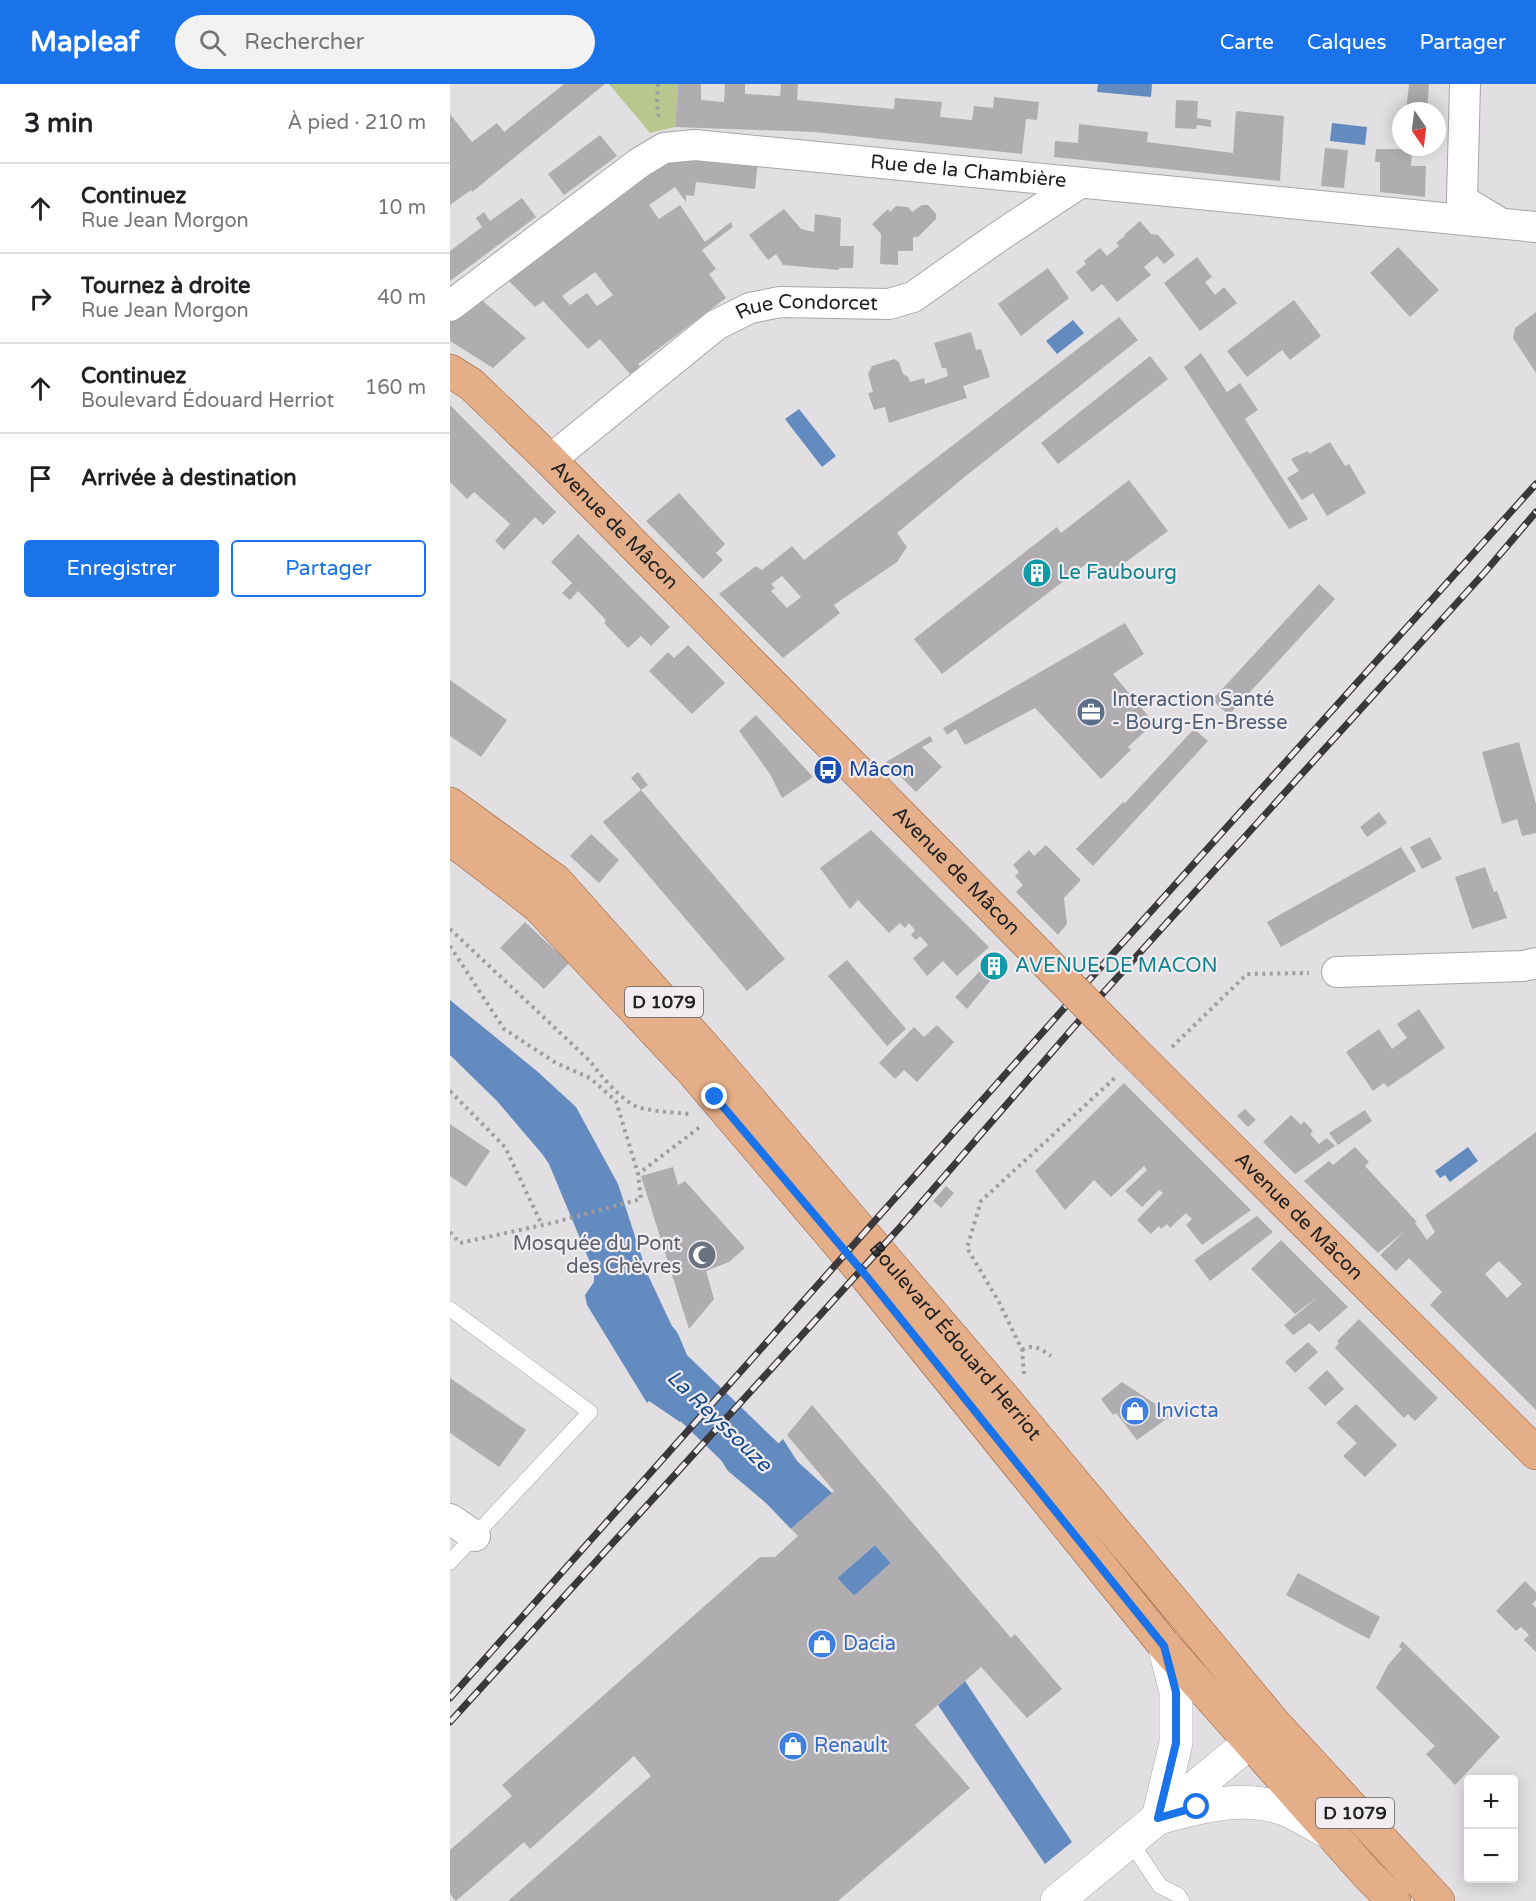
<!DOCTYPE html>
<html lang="fr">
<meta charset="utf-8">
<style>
:root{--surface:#fff;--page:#f2f2f2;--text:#202124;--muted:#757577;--line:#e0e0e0;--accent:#1a73e8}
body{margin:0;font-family:"Varela Round",sans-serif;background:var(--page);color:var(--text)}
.controls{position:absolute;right:18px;bottom:18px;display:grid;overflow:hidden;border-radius:6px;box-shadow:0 3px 15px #0003}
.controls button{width:54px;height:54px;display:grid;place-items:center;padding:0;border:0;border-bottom:2px solid var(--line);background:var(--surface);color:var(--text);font:30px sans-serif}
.compass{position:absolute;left:942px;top:18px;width:54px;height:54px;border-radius:50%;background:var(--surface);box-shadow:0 3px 15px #0003;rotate:166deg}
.stop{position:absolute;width:18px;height:18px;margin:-14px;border:4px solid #1a73e8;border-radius:50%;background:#fff}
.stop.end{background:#1a73e8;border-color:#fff;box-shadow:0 2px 6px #0008}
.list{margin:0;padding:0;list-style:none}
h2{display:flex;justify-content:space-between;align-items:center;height:78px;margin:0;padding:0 24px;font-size:26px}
h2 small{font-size:20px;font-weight:400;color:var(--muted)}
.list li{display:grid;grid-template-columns:39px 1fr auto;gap:18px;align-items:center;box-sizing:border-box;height:90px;padding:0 24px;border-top:2px solid var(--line)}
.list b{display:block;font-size:22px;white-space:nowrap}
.list p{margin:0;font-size:20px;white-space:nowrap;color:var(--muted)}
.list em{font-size:20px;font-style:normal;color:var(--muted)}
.actions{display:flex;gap:12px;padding:18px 24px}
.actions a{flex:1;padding:14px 0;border:2px solid var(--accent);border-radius:6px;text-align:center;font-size:21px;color:var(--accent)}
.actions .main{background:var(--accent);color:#fff}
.icon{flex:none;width:33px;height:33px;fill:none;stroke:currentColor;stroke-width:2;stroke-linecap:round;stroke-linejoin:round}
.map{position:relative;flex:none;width:1086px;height:1817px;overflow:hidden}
header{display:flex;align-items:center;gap:36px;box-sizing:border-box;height:84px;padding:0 30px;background:var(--accent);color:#fff}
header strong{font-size:28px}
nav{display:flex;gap:33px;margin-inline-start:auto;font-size:21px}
.search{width:420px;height:54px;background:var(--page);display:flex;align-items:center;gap:15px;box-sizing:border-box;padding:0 21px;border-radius:33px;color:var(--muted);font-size:22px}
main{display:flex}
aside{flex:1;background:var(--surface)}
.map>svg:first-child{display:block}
.green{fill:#b9c78e}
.water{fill:#638bbf}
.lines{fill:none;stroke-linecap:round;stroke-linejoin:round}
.river{stroke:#638bbf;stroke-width:52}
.building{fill:#b0adb0;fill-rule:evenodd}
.service-casing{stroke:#a8a5a8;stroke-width:16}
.minor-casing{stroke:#a8a5a8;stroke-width:32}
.tertiary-casing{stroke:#a8a5a8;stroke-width:34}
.primary-casing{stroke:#945931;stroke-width:34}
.path{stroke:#9f9d9f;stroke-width:4;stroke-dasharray:3 4.5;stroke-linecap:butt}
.service{stroke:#fff;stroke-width:15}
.minor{stroke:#fff;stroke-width:30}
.tertiary{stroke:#fff;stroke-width:33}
.primary{stroke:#e4ae88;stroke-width:33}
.rail-casing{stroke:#3a383a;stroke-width:7}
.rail{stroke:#f0ecef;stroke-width:4.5;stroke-dasharray:14;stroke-linecap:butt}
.primary-bridge-casing{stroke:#945931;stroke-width:34;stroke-linecap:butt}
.primary-bridge{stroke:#e4ae88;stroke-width:33}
.route{stroke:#1a73e8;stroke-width:8}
.labels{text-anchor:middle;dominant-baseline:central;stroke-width:4.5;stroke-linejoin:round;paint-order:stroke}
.shield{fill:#f0ecef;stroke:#5f5d5f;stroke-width:1.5}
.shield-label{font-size:18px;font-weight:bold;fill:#212021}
.street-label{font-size:20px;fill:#212021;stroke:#f0ecef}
.culture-label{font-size:20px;fill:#0d838f;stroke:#f0ecef;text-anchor:start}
.service-label{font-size:20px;fill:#4e5e75;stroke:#f0ecef;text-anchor:start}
.transit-label{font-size:20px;fill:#164399;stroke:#f0ecef;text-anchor:start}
.worship-label{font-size:20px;fill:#5b616d;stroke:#f0ecef;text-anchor:end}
.shop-label{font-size:20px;fill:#366cbe;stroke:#f0ecef;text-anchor:start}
.water-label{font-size:21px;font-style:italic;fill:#124a89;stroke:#f0ecef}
</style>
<header>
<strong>Mapleaf</strong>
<div class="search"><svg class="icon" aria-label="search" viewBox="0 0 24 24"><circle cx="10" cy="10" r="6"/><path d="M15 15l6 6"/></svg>Rechercher</div>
<nav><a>Carte</a><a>Calques</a><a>Partager</a></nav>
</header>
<main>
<aside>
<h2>3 min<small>À pied · 210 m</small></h2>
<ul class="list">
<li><svg class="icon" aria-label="ahead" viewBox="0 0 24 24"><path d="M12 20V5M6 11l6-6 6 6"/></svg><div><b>Continuez</b><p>Rue Jean Morgon</p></div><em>10 m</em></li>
<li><svg class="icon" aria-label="right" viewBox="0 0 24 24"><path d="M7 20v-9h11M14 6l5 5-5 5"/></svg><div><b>Tournez à droite</b><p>Rue Jean Morgon</p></div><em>40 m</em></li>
<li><svg class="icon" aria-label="ahead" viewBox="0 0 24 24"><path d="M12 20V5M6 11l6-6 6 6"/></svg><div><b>Continuez</b><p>Boulevard Édouard Herriot</p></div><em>160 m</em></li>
<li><svg class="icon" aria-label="arrive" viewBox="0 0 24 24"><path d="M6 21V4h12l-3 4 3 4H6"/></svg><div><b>Arrivée à destination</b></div></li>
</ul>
<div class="actions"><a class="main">Enregistrer</a><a>Partager</a></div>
</aside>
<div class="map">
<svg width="1086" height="1817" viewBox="0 0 1086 1817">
<rect width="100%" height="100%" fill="#e2dfe2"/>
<polygon class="green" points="159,0 228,0 225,43 200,49"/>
<g class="water">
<polygon points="648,0 702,0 701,13 647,8"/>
<polygon points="882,39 917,43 915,61 880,57"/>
<polygon points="623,236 634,249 607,270 596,257"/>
<polygon points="349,325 386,372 372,383 335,335"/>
<polygon points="0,916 88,988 126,1023 168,1100 197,1189 229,1257 232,1268 240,1282 262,1303 230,1338 199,1317 197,1319 137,1221 135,1211 144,1198 144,1188 99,1080 93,1071 47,1017 0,971"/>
<polygon points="1018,1063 1028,1077 1000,1098 995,1091 990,1094 985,1087"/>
<polygon points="288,1327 325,1363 333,1355 347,1377 382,1409 341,1445 316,1419 278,1387 260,1359"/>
<polygon points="425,1461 441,1479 404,1512 387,1494"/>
<polygon points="515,1597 622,1758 595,1780 488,1621"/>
</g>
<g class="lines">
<polyline class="river" points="205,1262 215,1286 326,1393"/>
</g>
<g class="building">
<polygon points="114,0 155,0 22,108 21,106 0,121 0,30 22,58 47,39 54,48"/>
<polygon points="228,0 251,0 251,16 274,18 275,0 295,0 295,10 330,12 331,0 348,0 347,16 444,25 445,14 492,18 490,33 522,36 524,22 543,24 544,13 589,18 587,36 576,35 572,70 365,48 225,43"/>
<polygon points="959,0 979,0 977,27 956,27"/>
<polygon points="726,16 748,17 747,34 761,36 761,43 747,41 746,45 725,44"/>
<polygon points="786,27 834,32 830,97 604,73 605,57 628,59 629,40 698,48 697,58 783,69"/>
<polygon points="150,51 167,72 114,111 98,90"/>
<polygon points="875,64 898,66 894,104 871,102"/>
<polygon points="926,65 962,65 961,82 976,82 975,113 930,108 930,78 925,78"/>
<path d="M 215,74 L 308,76 L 305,105 L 246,98 L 244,112 L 236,111 L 236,118 L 225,103 L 199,121 L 209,135 L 230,121 L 255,158 L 281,138 L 283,143 L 252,166 L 266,185 L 259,190 L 276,214 L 188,280 L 190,283 L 180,290 L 150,255 L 138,265 L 93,217 L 85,223 L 55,193 ZM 145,188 L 163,211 L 147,222 L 137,209 L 120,221 L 112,212 Z"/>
<polygon points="72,114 86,133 0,197 0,167 32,143 26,134 34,128 40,137"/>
<polygon points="472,121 478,121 486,130 486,135 468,153 463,153 463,167 448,167 448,181 430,180 431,150 422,140 438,125 440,128 446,122 458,123 462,128"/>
<polygon points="334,125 351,145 364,148 365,130 391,134 390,162 404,162 403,184 389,184 389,186 333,181 326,170 318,176 299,151"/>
<polygon points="690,137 701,150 708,151 725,171 714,180 707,172 694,183 701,191 667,218 652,200 642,208 626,188 636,180 634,177 650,164 657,172 669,162 666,159 675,152 674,151"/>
<polygon points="948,163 989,206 960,233 920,189"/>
<polygon points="747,173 762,193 755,198 765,211 774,203 787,219 750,247 714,199"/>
<polygon points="598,184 619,214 571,252 548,220"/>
<polygon points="27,212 76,254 43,284 0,257 0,232"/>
<polygon points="844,216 871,252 840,276 832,266 797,293 777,267"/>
<polygon points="1086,228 1086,289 1063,254 1065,244"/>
<path d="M 669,233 L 688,256 L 517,391 L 447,449 L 457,463 L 447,478 L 384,521 L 390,529 L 333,574 L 269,510 L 306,482 L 312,486 L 342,462 L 354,476 ZM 332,492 L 351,513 L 337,524 L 321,507 L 325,504 L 321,500 Z"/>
<polygon points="521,248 526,266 531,265 540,293 513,302 517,314 439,339 435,323 424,326 418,309 423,308 418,290 422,282 444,275 449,278 453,290 458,293 460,298 474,294 475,300 498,292 496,284 492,284 484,259"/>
<polygon points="751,269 777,308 790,299 808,326 795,335 858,435 839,445 734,283"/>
<polygon points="700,272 718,295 608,380 591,359"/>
<polygon points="0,321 106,428 93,441 85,433 54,466 45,457 60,440 24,408 17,415 0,398"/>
<polygon points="880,358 895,382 899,380 916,409 877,432 863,409 852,416 837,394 849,387 841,375 858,367 859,370"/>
<polygon points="679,396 718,447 650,497 636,480 492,590 464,555 607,443 611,449"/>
<polygon points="229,409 275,460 266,469 273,476 253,495 196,437"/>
<polygon points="128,450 220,543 201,562 191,552 178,564 154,539 156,536 128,507 120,516 112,509 122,499 101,478"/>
<polygon points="869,500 885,515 779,631 762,616"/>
<polygon points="675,539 694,570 663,590 704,639 678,663 681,666 651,695 585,624 515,661 506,645 497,651 493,644"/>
<polygon points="238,561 275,599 242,630 199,587 218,568 224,574"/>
<polygon points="0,596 57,636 31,673 0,652"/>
<polygon points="306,631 363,693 332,714 320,690 289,647"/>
<polygon points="744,645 758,657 643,782 626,765 673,718 675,719"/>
<polygon points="480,652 483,657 472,663 492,683 466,708 436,678"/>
<polygon points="1069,658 1086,720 1086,749 1072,752 1067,735 1052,740 1032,668"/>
<polygon points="188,688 198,701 191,706 181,694"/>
<polygon points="191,706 335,875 297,907 153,738"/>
<polygon points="929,728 937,739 917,753 910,743"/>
<polygon points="421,746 539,863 507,892 493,877 477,892 463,874 478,861 470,852 466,856 461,851 465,846 459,839 455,844 450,839 439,849 408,816 400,825 370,784"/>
<polygon points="141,750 169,776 149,799 120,772"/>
<polygon points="980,753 992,775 972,785 960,763"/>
<polygon points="596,761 631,796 614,814 617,840 608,851 566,808 573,801 565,792 569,788 563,781 579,766 584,772"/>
<polygon points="951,763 966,787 831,863 817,838"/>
<polygon points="1035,783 1044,808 1047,807 1057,834 1022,845 1005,793"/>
<polygon points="75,838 119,879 94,905 50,864"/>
<polygon points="547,871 556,879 540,895 531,886"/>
<polygon points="397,876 456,945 437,962 378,892"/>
<polygon points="530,887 540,897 517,925 505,913"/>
<polygon points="969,925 995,964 938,1003 934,999 923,1007 896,968 929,945 942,965 957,954 947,940"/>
<polygon points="487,941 504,958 467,998 454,986 445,995 429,979 464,943 474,953"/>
<polygon points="674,999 801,1126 752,1161 736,1141 742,1135 736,1129 720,1144 717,1140 711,1145 709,1142 701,1150 687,1136 713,1109 709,1106 692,1123 675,1107 697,1086 694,1082 661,1113 644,1096 615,1126 585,1087"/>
<polygon points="795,1025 806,1036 798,1043 787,1032"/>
<polygon points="915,1026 922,1037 888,1061 879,1049"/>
<polygon points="841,1031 851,1041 854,1037 863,1047 860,1050 869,1060 877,1054 885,1062 845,1090 813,1058"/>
<polygon points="0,1040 40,1067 16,1103 0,1092"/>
<path d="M 1086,1048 L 1086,1326 L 980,1221 L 992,1208 L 959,1174 L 946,1187 L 930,1171 L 955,1147 L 928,1169 L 854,1097 L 879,1077 L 883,1081 L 905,1063 L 919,1078 L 915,1082 L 967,1138 L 965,1139 L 977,1156 L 985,1148 L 975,1131 ZM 1049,1177 L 1072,1200 L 1057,1214 L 1035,1190 Z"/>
<polygon points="223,1083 228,1101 235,1097 295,1164 279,1178 256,1187 264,1215 239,1245 191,1092"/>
<polygon points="496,1102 504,1109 491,1124 483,1117"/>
<polygon points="807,1132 823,1148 760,1197 744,1176"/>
<polygon points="831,1156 898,1223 869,1248 860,1239 843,1251 834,1241 868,1213 845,1230 801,1185"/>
<polygon points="909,1235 988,1314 965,1337 958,1330 954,1334 885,1264 889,1259 887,1257"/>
<polygon points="858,1258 868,1268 845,1289 835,1278"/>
<polygon points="877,1286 894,1305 875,1322 858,1304"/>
<polygon points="0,1294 76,1346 49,1383 0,1349"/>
<polygon points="672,1298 722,1331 687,1356 666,1329 663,1331 651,1315"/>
<polygon points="906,1320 947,1361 915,1393 893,1372 907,1359 886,1339"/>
<path d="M 362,1321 L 561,1554 L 565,1550 L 612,1605 L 577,1634 L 531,1583 L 465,1641 L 520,1704 L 388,1817 L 58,1817 L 201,1692 L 184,1672 L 80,1765 L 74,1758 L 6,1817 L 0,1810 L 0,1766 L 62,1712 L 52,1701 L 310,1473 L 325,1473 L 348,1452 L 341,1445 L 384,1407 L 337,1351 ZM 425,1461 L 441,1479 L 404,1512 L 387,1494 Z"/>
<polygon points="848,1489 930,1533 919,1555 836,1511"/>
<polygon points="1075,1497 1086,1508 1086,1516 1082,1520 1086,1524 1086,1568 1074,1556 1079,1551 1071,1543 1066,1547 1046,1527"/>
<polygon points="952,1557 1050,1653 1005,1701 976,1670 985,1662 926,1604 938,1581 952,1565 949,1563"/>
</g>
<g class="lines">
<g class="service-casing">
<g id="service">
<polyline points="0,1225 140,1328 0,1478"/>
<polyline points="680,1757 710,1802 728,1811 732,1817"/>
</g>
</g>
<g class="minor-casing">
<g id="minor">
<polyline points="1015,0 1012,116 1047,137"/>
<path id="s1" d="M 0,222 L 189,79 L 214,64 L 245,61 L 1086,143"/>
<path id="s2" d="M 100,376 L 266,241 L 300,224 L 330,218 L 439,220 L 463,213 L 548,153 L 630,99"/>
<polyline points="887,888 1073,882 1086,879"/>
<polyline points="0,1435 25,1452"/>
</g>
</g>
<g class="tertiary-casing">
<g id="tertiary">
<path d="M 714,1561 L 726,1608 L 726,1659 L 708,1734 C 751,1722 794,1710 837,1726 C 851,1732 865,1741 878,1748"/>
<polyline points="607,1817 822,1640"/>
</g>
</g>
<g class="primary-casing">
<g id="primary">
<path id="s3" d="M 0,287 L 21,300 L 100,376 L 588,870"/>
<path id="s4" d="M 0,720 L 106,797 L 263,973 L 435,1175 L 558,1319 L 824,1639 L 988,1817"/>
<polyline points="0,754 88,822 244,989 417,1193 714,1561 917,1790 944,1817"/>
<path id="s5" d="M 676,960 L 1086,1369"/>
</g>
</g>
<g class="path">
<polyline points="208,0 207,20 209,35"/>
<path d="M 0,845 L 140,977 C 150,991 174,1020 191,1024 C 206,1028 223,1028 239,1030"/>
<polyline points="0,862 54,945 106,979 140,994 166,1017 188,1090"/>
<polyline points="722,963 797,890 859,889"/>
<polyline points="0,1007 55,1063 92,1141"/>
<polyline points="0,1148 10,1159 102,1139 191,1115 188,1090 250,1043"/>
<path d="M 572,1266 C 583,1259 591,1265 601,1272"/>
<polyline points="574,1290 572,1266 549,1218 517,1164 531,1117 667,992"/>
</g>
<use href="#service" class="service"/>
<use href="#minor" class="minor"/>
<use href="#tertiary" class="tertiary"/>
<use href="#primary" class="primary"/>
<g class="rail-casing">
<g id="rail">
<polyline points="0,1614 641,894 1086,400"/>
<polyline points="0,1638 452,1141 655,907 1035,488 1086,428"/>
</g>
</g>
<use href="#rail" class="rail"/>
<g class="primary-bridge-casing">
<polyline id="primary-bridge" points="588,870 676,960"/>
</g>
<use href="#primary-bridge" class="primary-bridge"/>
</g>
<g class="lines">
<polyline class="route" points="265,1013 417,1193 714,1562 726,1608 726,1659 708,1734 747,1723"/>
</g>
<defs>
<g id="building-disc" transform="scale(1.5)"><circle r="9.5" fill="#0f9aa8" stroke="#f0ecef"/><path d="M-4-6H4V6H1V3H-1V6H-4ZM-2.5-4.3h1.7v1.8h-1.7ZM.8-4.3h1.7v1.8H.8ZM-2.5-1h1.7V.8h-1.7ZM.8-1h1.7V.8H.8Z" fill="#fff"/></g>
<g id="office-disc" transform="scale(1.5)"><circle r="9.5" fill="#5c6f8a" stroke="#f0ecef"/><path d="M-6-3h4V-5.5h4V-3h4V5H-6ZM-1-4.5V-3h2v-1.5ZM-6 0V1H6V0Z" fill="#fff"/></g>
<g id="bus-disc" transform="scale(1.5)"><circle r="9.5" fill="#1a4fb4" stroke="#f0ecef"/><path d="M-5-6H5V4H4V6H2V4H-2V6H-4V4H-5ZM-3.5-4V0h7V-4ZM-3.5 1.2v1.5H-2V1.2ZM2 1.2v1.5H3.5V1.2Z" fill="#fff"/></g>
<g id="mosque-disc" transform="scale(1.5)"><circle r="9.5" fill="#6b7280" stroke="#f0ecef"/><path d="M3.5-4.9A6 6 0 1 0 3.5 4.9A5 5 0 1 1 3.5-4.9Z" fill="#fff"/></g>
<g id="shop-disc" transform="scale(1.5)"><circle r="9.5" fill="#3f7fe0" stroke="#f0ecef"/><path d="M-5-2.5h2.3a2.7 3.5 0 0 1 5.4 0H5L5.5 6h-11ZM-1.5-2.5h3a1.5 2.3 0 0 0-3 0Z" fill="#fff"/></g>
</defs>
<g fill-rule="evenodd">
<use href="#building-disc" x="587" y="489"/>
<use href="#office-disc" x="641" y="628"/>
<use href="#bus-disc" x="378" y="686"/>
<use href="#building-disc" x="544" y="882"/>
<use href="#mosque-disc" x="252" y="1171"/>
<use href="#shop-disc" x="685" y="1327"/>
<use href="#shop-disc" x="372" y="1560"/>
<use href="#shop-disc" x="343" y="1662"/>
</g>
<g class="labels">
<g class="shield">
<rect x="175" y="903" width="78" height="30" rx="4.5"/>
<rect x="866" y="1714" width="78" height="30" rx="4.5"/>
</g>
<g class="shield-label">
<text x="214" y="918">D 1079</text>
<text x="905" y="1729">D 1079</text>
</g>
<g class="street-label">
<text stroke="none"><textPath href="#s1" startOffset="572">Rue de la Chambière</textPath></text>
<text stroke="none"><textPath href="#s2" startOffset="309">Rue Condorcet</textPath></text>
<text stroke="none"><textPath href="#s3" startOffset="226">Avenue de Mâcon</textPath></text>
<text stroke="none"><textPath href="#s3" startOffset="712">Avenue de Mâcon</textPath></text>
<text stroke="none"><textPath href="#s5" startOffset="244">Avenue de Mâcon</textPath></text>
<text stroke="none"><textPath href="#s4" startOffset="740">Boulevard Édouard Herriot</textPath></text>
</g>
<g class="culture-label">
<text x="608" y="489">Le Faubourg</text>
<text x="565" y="882">AVENUE DE MACON</text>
</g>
<g class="service-label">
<text x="662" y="616">Interaction Santé<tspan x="662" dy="23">- Bourg-En-Bresse</tspan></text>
</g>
<g class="transit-label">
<text x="399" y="686">Mâcon</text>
</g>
<g class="worship-label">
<text x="231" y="1160">Mosquée du Pont<tspan x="231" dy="23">des Chèvres</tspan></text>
</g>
<g class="shop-label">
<text x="706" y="1327">Invicta</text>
<text x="393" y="1560">Dacia</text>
<text x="364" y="1662">Renault</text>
</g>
<g class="water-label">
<text transform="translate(269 1337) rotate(44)">La Reyssouze</text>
</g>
</g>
</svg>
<div class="controls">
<button>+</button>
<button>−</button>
</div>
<svg class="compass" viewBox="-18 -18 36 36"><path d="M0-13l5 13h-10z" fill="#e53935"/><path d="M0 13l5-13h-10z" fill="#757577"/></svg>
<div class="stop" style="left:747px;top:1723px"></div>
<div class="stop end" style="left:265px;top:1013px"></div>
</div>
</main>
